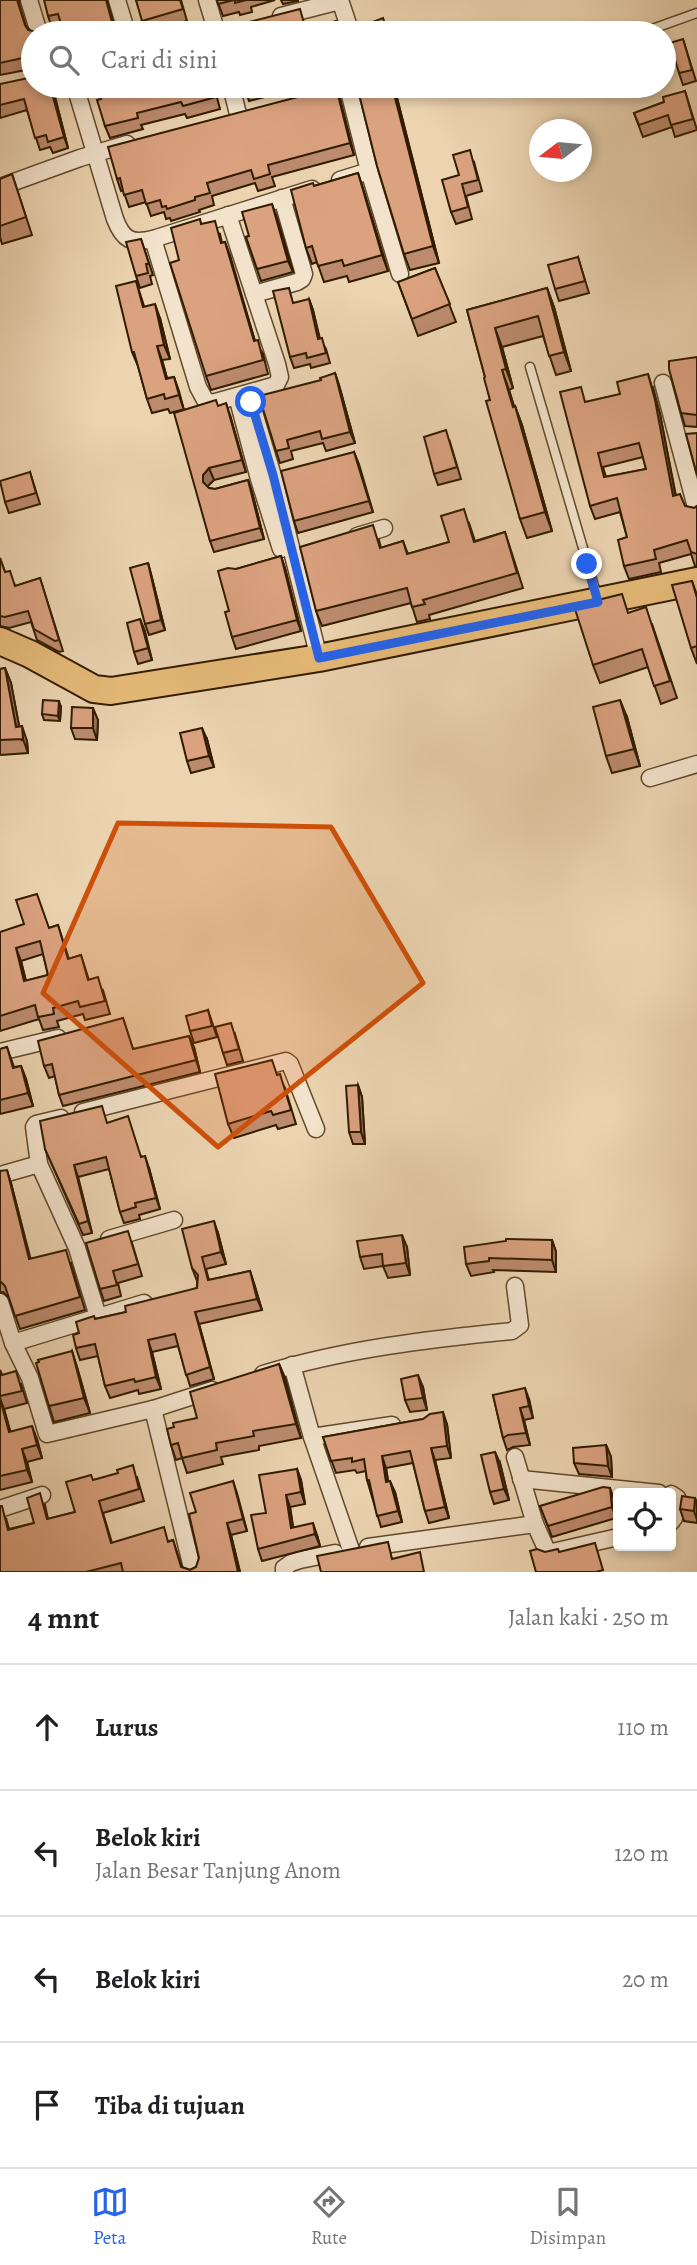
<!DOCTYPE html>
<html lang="id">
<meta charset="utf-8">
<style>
:root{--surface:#fff;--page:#f2f2f2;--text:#202124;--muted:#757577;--line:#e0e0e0;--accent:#2563eb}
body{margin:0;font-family:Alegreya,serif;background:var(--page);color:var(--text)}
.controls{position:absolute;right:21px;bottom:21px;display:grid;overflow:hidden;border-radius:7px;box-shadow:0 4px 10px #0003}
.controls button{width:63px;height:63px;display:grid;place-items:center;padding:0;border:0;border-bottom:2px solid var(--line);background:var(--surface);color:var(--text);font:35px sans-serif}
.compass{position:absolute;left:529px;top:119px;width:63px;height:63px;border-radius:50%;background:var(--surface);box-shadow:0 4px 10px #0003;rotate:254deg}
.stop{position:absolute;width:21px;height:21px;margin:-16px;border:5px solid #2563eb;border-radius:50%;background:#fff}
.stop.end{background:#2563eb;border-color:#fff;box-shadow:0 2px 7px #0008}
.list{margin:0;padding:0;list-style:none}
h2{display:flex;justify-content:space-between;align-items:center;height:91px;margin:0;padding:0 28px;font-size:30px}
h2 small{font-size:23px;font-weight:400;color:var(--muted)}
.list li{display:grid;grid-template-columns:46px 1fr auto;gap:21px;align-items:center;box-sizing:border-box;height:126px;padding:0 28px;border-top:2px solid var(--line)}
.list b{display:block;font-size:26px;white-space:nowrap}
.list p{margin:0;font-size:23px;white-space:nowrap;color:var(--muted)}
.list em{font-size:23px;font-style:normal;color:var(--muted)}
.icon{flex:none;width:38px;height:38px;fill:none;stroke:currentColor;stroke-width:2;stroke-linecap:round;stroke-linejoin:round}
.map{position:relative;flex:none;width:697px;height:1572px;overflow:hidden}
.search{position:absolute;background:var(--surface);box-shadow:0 4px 10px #0003;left:21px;right:21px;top:21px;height:77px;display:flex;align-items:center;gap:18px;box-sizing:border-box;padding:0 24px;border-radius:38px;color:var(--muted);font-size:26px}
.sheet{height:595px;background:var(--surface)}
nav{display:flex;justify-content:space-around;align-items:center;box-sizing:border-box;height:98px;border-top:2px solid var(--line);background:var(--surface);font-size:19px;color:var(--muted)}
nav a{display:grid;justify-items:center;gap:4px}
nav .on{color:var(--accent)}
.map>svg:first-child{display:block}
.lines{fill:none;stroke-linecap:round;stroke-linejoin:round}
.service-casing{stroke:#604a2c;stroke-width:11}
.minor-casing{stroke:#604a2c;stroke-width:19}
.primary-casing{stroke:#321c00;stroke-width:30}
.service{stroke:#f3e3cc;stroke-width:8}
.minor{stroke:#f3e3cc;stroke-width:16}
.primary{stroke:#e6ba78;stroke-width:26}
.wall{fill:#bc8b6e;stroke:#321c00;stroke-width:2;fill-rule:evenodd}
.shaded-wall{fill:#99715a;stroke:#321c00;stroke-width:2}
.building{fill:#dba280;stroke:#321c00;stroke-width:2;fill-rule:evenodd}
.route{stroke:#2563eb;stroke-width:9}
.marked{fill:#cd500a;fill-opacity:0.2;stroke:#cd500a;stroke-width:5;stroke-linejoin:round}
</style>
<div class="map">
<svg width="697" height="1572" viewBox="0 0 697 1572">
<rect width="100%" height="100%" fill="#ecd4b1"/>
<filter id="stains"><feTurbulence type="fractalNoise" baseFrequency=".00286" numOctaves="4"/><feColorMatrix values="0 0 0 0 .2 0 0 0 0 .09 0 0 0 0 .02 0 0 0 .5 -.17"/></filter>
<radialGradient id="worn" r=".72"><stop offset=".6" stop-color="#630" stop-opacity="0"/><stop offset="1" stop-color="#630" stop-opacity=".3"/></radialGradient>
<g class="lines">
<g class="service-casing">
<g id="service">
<polyline points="641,33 697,13"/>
<polyline points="532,89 533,86"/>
<polyline points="530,367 597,596"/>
</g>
</g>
<g class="minor-casing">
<g id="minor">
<polyline points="29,0 39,33"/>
<polyline points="117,0 127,33"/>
<polyline points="207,0 217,33"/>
<polyline points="340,0 351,33"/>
<polyline points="281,16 340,1"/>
<path d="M 75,86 L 115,219 C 123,240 131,244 153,239 L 312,189"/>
<polyline points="231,86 238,114"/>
<polyline points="369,171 400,274"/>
<polyline points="340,180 369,171 348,87"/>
<polyline points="0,187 80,158 127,144"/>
<polyline points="153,239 198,387 205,400 212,403 276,385 280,377 277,364 228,215"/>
<polyline points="254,294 297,282 302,279 304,274 282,198"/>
<polyline points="663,383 697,511"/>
<polyline points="251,402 273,476 319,658"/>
<polyline points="239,404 259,479 281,549"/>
<polyline points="357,536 384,528"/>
<polyline points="650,778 697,764"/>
<polyline points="0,1052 58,1038"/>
<polyline points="83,1112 286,1061 290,1064 316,1129"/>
<polyline points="39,1164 34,1127 36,1124 61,1118"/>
<polyline points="0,1175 39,1164 77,1248 96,1310 96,1316"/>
<polyline points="109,1239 174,1220"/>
<polyline points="0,1302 13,1343 30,1378 47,1434 153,1409 212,1390"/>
<polyline points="13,1343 144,1303"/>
<polyline points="292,1365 312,1437"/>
<path d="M 263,1374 C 344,1349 429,1339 512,1331 L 520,1325 L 515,1286"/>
<polyline points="153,1409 193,1572"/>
<polyline points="521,1479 659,1493"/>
<polyline points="671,1494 677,1498 674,1518 671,1522"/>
<polyline points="0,1509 42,1495"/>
<polyline points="535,1524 548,1553 618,1537"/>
<polyline points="368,1547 535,1524 515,1457"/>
<polyline points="351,1550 312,1437 392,1425"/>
<polyline points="284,1572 284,1568 291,1563 300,1560 335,1553"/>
</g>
</g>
<g class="primary-casing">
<polyline id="primary" points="0,641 30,654 94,689 111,691 319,658 697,581"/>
</g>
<use href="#service" class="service"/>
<use href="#minor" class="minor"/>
<use href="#primary" class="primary"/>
</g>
<g class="wall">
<polygon points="0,0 20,0 19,3 26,26 33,33 33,69 31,69 0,75"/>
<polygon points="107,0 116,33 64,33 61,25 52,28 48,16"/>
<polygon points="136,0 181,0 187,21 147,33"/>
<polygon points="217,0 275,0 251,7 252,12 240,15 239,12 223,16"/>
<polygon points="281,0 298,0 298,1 283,4"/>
<polygon points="683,39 696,81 683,85 679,73"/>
<polygon points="0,84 63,86 66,94 55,97 68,148 53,153 50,147 40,150 27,110 0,118"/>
<polygon points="214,86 220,109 187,118 185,114 141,125 143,129 110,138 105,126 101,99"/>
<polygon points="244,86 309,86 249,101"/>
<polygon points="394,86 439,263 410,270 404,254"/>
<polygon points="336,87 340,99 354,155 272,177 275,186 258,191 255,183 212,196 214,205 199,210 200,212 171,221 170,218 166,219 164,212 151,216 146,202 129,207 123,190 121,191 117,179"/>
<polygon points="685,91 697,130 675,137 672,127 643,137 634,113 664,102"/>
<polygon points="474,162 482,191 466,196 472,219 456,224 451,212 459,175"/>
<polygon points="358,173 388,271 349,282 347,276 324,282 317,262 312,264 306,248 314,186"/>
<polygon points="12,174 32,235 2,244 0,237 0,179"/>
<polygon points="276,215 293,272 261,281 246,237 249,236"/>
<polygon points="202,224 220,234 222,243 225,242 255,341 263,354 268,374 211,390 206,376"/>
<polygon points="141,239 153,275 150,276 152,284 140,288 136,276"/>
<polygon points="578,257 589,293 559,301 555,289"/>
<polygon points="435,268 456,322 418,336 398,282"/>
<polygon points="136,281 144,306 160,318 170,359 162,360 167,378 174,377 184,410 218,406 230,415 246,472 214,480 207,486 209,488 215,489 248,480 252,492 264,539 214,552 210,541 181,410 170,413 168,409 152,413 147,399 138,366 132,352"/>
<polygon points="547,288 554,307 571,371 556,375 543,336 502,347 513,388 509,390 514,406 515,406 522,425 552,531 527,538 520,519 490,400 485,377 467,310"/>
<polygon points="309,299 313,310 320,339 326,349 330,363 311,368 310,364 294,368 290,357"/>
<polygon points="697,357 697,427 685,426 681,413"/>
<polygon points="335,373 339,385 355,443 326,451 323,443 291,451 293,459 280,463 276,451 321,380"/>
<path d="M 653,387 L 660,414 L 676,496 L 685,506 L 694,508 L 697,506 L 697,566 L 695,566 L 691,554 L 659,563 L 661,572 L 629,579 L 624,566 L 627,537 L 620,512 L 595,519 L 590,506 L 586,402 ZM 643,457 L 646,469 L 606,477 L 603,467 Z"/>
<polygon points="450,442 461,479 438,485 434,474"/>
<polygon points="354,452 373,512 298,533 294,521"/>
<polygon points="30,472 40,504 9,513 5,502"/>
<polygon points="469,523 475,541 505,532 523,588 429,615 430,619 417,622 411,603 322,626 316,611 379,540 381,548 403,541 408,554 449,542"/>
<polygon points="281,556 285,568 301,631 236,649 232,637 229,611 236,569"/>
<polygon points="0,558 5,572 16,586 40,578 63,651 59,652 37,640 31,622 9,628 0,626"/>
<polygon points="148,563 151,574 165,630 149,635 145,624"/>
<polygon points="692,581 697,595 697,664 691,648"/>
<polygon points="628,613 652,624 677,698 661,704 648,667 600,683 593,665"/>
<polygon points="140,619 152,660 138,664 134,652"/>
<polygon points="5,668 11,683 19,726 27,741 28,753 1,755 0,754 0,669"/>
<polygon points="61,707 60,721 44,720 42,714"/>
<polygon points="627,717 640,766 612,773 606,756"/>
<polygon points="98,720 97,740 75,739 71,728"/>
<polygon points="207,739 214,767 191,773 187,761"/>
<path d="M 58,925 L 69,959 L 81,955 L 89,980 L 103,990 L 110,1014 L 85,1020 L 83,1014 L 57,1021 L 59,1027 L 43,1030 L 39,1019 L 0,1031 L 0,932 L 49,928 ZM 43,954 L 48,975 L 26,981 L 21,961 Z"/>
<polygon points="208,1010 217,1037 194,1043 190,1031"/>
<polygon points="123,1018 133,1049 194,1047 200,1072 63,1106 59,1095 55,1076 49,1078 44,1066"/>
<polygon points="235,1034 243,1061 227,1065 223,1053"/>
<polygon points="7,1047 14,1067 21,1066 26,1079 33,1106 0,1114 0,1049"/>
<polygon points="278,1075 285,1088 296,1124 278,1129 276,1125 234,1138 228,1124"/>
<polygon points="358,1085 362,1097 365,1144 353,1144 349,1132"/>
<polygon points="108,1123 142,1157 149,1168 160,1209 139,1215 140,1219 124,1223 120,1212 109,1169 78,1177 92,1233 83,1235 45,1149"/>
<polygon points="0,1171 11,1183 30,1259 71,1263 85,1310 20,1329 9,1298 3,1292 0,1293"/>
<polygon points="218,1233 226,1264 206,1269 209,1280 250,1271 262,1310 199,1324 214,1379 190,1386 178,1346 152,1352 161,1389 139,1394 138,1390 110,1398 105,1386 98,1356 80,1360 76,1348 95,1319 126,1312 197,1288 197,1281 192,1268"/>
<polygon points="552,1240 556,1252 556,1272 493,1270 494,1272 471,1276 466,1264"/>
<polygon points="132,1243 142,1276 118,1283 121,1296 104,1301 100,1289"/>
<polygon points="407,1247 410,1275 388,1278 383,1266 364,1269 360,1257"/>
<polygon points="72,1351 77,1367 90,1413 54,1422 49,1406"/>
<polygon points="279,1364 285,1378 301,1438 259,1446 259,1450 221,1457 223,1464 187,1473 182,1458 176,1460 171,1445 174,1427 197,1418"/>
<polygon points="0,1370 2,1375 21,1384 27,1403 4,1409 10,1431 37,1439 42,1458 27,1462 32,1482 0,1490"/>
<polygon points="423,1387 427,1410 410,1412 405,1400"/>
<polygon points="493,1395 529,1399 533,1418 524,1420 530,1445 513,1447 507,1450 503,1438"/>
<polygon points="423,1419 447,1424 451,1458 435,1460 449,1518 429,1523 425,1511 413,1463 386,1468 388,1481 395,1492 402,1522 381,1527 367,1480 366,1471 357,1473 355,1470 336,1473 323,1437"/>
<polygon points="606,1445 611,1457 612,1477 579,1474 574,1463"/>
<polygon points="500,1463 509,1500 494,1504 490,1492"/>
<polygon points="297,1469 301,1480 305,1504 290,1507 293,1527 317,1535 320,1546 262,1561 258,1549 266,1513"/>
<polygon points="137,1477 144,1501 103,1513 112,1543 169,1541 173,1540 182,1567 190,1570 196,1567 199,1558 196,1512 233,1481 247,1531 231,1535 240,1572 0,1572 6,1518 9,1529 34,1523 45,1505 48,1519 75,1512 93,1480"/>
<polygon points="695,1498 697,1503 697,1523 684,1521 680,1509"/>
<polygon points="614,1499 616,1518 552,1537 540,1506"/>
</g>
<g class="shaded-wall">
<polygon points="106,0 107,0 116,33 112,22"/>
<polygon points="50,86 55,97 68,148 64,137"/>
<polygon points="392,86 394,86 439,263 433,246"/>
<polygon points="336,87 340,99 354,155 350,143"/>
<polygon points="358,173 363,188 388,271 382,255"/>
<polygon points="272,204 276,215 293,272 288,261"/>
<polygon points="225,242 230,255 259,355 254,341"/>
<polygon points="547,288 554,307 571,371 564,352"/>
<polygon points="309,299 313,310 322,350 318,339"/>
<polygon points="155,304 160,318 170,359 164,345"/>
<polygon points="495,328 502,347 513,388 506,369"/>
<polygon points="157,346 162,360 171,393 166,379"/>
<polygon points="502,370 509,390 520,426 513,407"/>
<polygon points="335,373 339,385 355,443 350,432"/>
<polygon points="648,374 660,414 678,509 673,496"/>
<polygon points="174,377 179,391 184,410 179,395"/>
<polygon points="226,403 230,415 246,472 242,460"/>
<polygon points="515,406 522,425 552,531 545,512"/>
<polygon points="354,452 359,464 373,512 369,501"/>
<polygon points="209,468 214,480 207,487 203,482 203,475"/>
<polygon points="248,480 252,492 264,539 260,528"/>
<polygon points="281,556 285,568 301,631 297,620"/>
<polygon points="148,563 151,574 165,630 161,620"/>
<polygon points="140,619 145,631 152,660 148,648"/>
<polygon points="5,668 11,683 22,741 16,727"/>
<polygon points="620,700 627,717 640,766 634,749"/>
<polygon points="59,701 61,707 60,721 58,716"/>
<polygon points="93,708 98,720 97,740 93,728"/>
<polygon points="22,726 27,741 28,753 23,739"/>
<polygon points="202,728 207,739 214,767 209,756"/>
<polygon points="16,948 21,961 29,994 24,981"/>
<polygon points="189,1036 194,1047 200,1072 196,1060"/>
<polygon points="21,1066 26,1079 33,1106 28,1093"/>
<polygon points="358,1085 362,1097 365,1144 361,1132"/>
<polygon points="145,1156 149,1168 160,1209 156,1198"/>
<polygon points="74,1165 78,1177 92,1233 88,1221"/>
<polygon points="7,1170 11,1183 34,1272 29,1259"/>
<polygon points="214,1221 218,1233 226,1264 221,1252"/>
<polygon points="402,1235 407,1247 410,1275 406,1263"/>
<polygon points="552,1240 556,1252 556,1272 552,1260"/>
<polygon points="250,1271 254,1283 262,1310 257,1299"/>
<polygon points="195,1312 199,1324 214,1379 210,1367"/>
<polygon points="148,1340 152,1352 161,1389 156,1377"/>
<polygon points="72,1351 77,1367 90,1413 84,1398"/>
<polygon points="279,1364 285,1378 301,1438 296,1424"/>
<polygon points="418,1375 423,1387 427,1410 423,1398"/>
<polygon points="525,1388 529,1399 533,1418 529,1406"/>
<polygon points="0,1398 4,1409 14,1444 9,1432"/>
<polygon points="520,1408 524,1420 530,1445 526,1433"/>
<polygon points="443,1412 447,1424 451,1458 447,1446"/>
<polygon points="32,1426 37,1439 42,1458 37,1445"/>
<polygon points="606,1445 611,1457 612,1477 608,1466"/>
<polygon points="431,1448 435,1460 449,1518 445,1507"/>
<polygon points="22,1449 27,1462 32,1482 27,1470"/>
<polygon points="495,1452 500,1463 509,1500 504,1489"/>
<polygon points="382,1456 386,1468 390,1493 386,1482"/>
<polygon points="297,1469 301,1480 305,1504 301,1492"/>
<polygon points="233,1481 237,1493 247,1531 243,1519"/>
<polygon points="390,1481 395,1492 402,1522 398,1511"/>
<polygon points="610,1488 614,1499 616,1518 612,1507"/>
<polygon points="286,1495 290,1507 295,1539 291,1528"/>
<polygon points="695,1498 697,1503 697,1520 694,1511"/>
<polygon points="227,1523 231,1535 240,1572 238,1572"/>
<polygon points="313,1523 317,1535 320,1546 315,1534"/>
</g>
<g class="building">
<polygon points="0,0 17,0 25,25 28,30 36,32 37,33 33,33 33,59 27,57 0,63"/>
<polygon points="44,0 106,0 112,22 78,33 76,26 63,30 58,14 48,16"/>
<polygon points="136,0 180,0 183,9 142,21"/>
<polygon points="217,0 234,0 218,4"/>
<polygon points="235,0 246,0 235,3"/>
<polygon points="300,9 306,30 336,21 340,30 349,31 383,18 388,33 211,33 241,24"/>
<polygon points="504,28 506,33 493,33 493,32"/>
<polygon points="683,39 692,70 679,73 670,43"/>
<polygon points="33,77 33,86 50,86 64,137 48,142 46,135 35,138 24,99 0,105 0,84"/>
<polygon points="98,86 213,86 216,97 183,106 181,102 137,113 138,118 105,126 97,100 101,99"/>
<polygon points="244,86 260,86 245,90"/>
<polygon points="357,86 392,86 433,246 404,254 377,166"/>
<polygon points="336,87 350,143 268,165 270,174 254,179 251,170 207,183 210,193 195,197 195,200 167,209 166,206 162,207 160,200 146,204 142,190 124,195 120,178 117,179 108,147"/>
<polygon points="685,91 693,119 671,125 668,115 639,125 634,113 664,102 663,97"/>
<polygon points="470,150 478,180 462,184 468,207 451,212 442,180 459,175 453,155"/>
<polygon points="358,173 382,255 344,266 342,260 318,266 312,246 306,248 291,190 313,183 314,186"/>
<polygon points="12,174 26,217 0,226 0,179"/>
<polygon points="272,204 288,261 257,269 246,237 249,236 242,212"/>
<polygon points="200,219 201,224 215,221 221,243 225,242 254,341 258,340 263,360 206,376 170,263 179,260 171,228"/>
<polygon points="141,239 149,264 146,264 148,273 136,276 126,242"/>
<polygon points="578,257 585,281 555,289 548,265"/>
<polygon points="435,268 450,304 412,319 398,282"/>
<polygon points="136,281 143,307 155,304 164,345 157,346 166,379 174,377 179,395 165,399 164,394 147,399 134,352 132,352 116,286"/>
<polygon points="289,288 293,303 309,299 318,339 322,338 326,353 307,358 306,353 290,357 273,291"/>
<polygon points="547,288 564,352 549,356 538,316 495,328 506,369 502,370 513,407 515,406 545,512 520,519 486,401 490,400 484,378 485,377 467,310"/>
<polygon points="697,357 697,415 681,413 669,369 669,361"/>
<polygon points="335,373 350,432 322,439 320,431 287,440 289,448 276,451 259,396 321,380 320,378"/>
<path d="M 648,374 L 655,400 L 673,496 L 680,494 L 685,506 L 694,508 L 697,506 L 697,554 L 691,552 L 687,540 L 654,550 L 656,559 L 624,566 L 618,540 L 627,537 L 617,498 L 590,506 L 560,392 L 581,387 L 585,402 L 620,394 L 617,382 ZM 639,443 L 646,469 L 604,477 L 598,453 Z"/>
<polygon points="216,400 218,406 226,403 242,460 209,468 203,475 203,482 209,488 215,489 248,480 260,528 210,541 174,413"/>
<polygon points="446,430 457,467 434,474 424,437"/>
<polygon points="697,433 697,475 686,434"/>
<polygon points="354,452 369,501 294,521 281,471"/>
<polygon points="30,472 36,493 5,502 0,481"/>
<polygon points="464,509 474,542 505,532 517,573 423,600 425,604 412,607 407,588 316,611 300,547 373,525 380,548 403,541 407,554 449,542 441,516"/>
<polygon points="281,556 297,620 232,637 225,612 229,611 218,571 228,568 236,569"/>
<polygon points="0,558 5,572 10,571 15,586 40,578 59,640 55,641 34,629 28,611 5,617 0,616"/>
<polygon points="148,563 161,620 145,624 130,568"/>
<polygon points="692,581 697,598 697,646 691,648 672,585"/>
<polygon points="622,594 628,613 646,607 670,681 654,686 642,649 593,665 574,606"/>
<polygon points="140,619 148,648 134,652 127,623"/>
<polygon points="5,668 16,727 22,726 23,739 0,740 0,669"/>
<polygon points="43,700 59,701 58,716 42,714"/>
<polygon points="620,700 634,749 606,756 593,707"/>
<polygon points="72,707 93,708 93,728 71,728"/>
<polygon points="202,728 209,756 187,761 180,733"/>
<path d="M 37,894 L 49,928 L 58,925 L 68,959 L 81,955 L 88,980 L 98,977 L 105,1001 L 80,1007 L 78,1001 L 53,1008 L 54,1014 L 38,1017 L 35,1005 L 0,1016 L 0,932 L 24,924 L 16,900 ZM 40,941 L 48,975 L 24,981 L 16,948 Z"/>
<polygon points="208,1010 212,1026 190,1031 186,1016"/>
<polygon points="123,1018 133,1049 189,1036 196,1060 59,1095 52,1064 44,1066 38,1041"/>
<polygon points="231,1023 239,1049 223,1053 215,1027"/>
<polygon points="7,1047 13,1068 21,1066 28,1093 0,1100 0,1049"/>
<polygon points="272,1060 277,1075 280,1074 291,1110 273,1115 271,1111 228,1124 215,1074"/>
<polygon points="358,1085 361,1132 349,1132 346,1086"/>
<polygon points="102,1106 107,1123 128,1116 141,1157 145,1156 156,1198 135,1203 136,1207 120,1212 106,1157 74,1165 88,1221 79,1224 45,1149 40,1121"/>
<polygon points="7,1170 29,1259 66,1250 80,1297 15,1316 5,1286 0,1281 0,1171"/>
<polygon points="214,1221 221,1252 202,1257 208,1280 250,1271 257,1299 195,1312 210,1367 186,1375 175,1334 148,1340 156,1377 135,1382 134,1379 105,1386 95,1344 76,1348 73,1335 79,1333 76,1322 94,1316 95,1319 126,1312 125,1306 197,1288 198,1275 192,1268 182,1229"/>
<polygon points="128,1231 138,1264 113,1271 117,1285 100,1289 86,1243"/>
<polygon points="402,1235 406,1263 383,1266 382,1254 360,1257 357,1241"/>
<polygon points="506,1239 552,1240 552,1260 489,1258 489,1261 466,1264 464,1247 506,1241"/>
<polygon points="72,1351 84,1398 49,1406 36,1363 39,1362 38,1360"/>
<polygon points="279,1364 296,1424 253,1431 254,1436 216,1443 217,1450 182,1458 178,1443 171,1445 167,1429 174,1427 173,1423 197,1418 190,1392"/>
<polygon points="0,1370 2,1375 16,1371 22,1391 0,1396"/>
<polygon points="418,1375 423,1398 405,1400 401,1379"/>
<polygon points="525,1388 529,1406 520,1408 526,1433 508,1435 503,1438 493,1395"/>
<polygon points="0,1399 9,1432 32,1426 37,1445 22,1449 27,1470 0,1476"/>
<polygon points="443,1412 447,1446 431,1448 445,1507 425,1511 410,1451 382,1456 386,1482 390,1481 398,1511 377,1516 369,1480 367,1480 364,1459 352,1462 352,1458 331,1461 323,1437 423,1419 430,1414"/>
<polygon points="606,1445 608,1466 574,1463 573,1448"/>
<polygon points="495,1452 504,1489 490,1492 481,1455"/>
<polygon points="133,1465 139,1489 99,1501 111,1543 164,1527 168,1542 173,1540 181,1567 190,1570 196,1567 199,1558 189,1514 196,1512 190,1493 233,1481 243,1519 227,1523 238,1572 123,1572 121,1563 86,1572 0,1572 0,1506 2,1506 8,1530 34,1523 27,1498 40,1493 47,1519 75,1512 66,1482 91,1475 93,1480 118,1473 117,1470"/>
<polygon points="297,1469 301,1492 286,1495 291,1528 313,1523 315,1534 258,1549 251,1515 266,1513 259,1475"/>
<polygon points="603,1487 610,1488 612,1507 548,1526 540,1506"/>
<polygon points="627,1489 648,1491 648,1493 626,1493"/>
<polygon points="682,1496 695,1498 694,1511 680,1509"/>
<polygon points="388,1542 392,1559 420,1552 424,1572 321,1572 317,1556"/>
<polygon points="595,1543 603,1570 596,1572 536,1572 530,1551 537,1549 545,1552 558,1549 559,1552"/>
</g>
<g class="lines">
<polyline class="route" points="251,402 273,475 319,658 598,602 587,564"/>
</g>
<path class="marked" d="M 118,823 L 331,827 L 423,983 L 218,1147 L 43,993 Z"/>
<rect width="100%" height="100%" filter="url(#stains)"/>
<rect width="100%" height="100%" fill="url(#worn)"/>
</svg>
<div class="controls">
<button><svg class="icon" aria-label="locate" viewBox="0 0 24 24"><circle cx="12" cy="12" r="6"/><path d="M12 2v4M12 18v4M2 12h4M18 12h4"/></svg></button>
</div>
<svg class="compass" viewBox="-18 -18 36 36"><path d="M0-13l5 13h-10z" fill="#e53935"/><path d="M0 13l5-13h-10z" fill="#757577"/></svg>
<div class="stop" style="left:251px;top:402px"></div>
<div class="stop end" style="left:587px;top:564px"></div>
<div class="search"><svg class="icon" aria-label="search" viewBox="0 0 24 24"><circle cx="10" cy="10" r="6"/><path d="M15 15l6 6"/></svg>Cari di sini</div>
</div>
<section class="sheet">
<h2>4 mnt<small>Jalan kaki · 250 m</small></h2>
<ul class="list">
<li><svg class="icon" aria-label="ahead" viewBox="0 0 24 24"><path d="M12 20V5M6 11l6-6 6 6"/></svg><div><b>Lurus</b></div><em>110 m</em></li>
<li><svg class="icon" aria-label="left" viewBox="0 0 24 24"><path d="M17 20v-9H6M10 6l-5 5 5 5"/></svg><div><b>Belok kiri</b><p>Jalan Besar Tanjung Anom</p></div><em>120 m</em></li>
<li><svg class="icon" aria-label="left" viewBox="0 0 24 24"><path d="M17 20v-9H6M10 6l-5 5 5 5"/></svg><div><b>Belok kiri</b></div><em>20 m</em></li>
<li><svg class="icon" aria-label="arrive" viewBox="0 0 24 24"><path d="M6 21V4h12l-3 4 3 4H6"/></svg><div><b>Tiba di tujuan</b></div></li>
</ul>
</section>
<nav>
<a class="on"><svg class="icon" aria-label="map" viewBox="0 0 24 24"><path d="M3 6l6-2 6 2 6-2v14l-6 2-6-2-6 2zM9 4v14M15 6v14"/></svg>Peta</a>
<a><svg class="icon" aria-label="directions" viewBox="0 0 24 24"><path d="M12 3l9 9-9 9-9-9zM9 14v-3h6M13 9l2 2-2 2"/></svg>Rute</a>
<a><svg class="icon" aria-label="saved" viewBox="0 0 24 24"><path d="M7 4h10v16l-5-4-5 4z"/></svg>Disimpan</a>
</nav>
